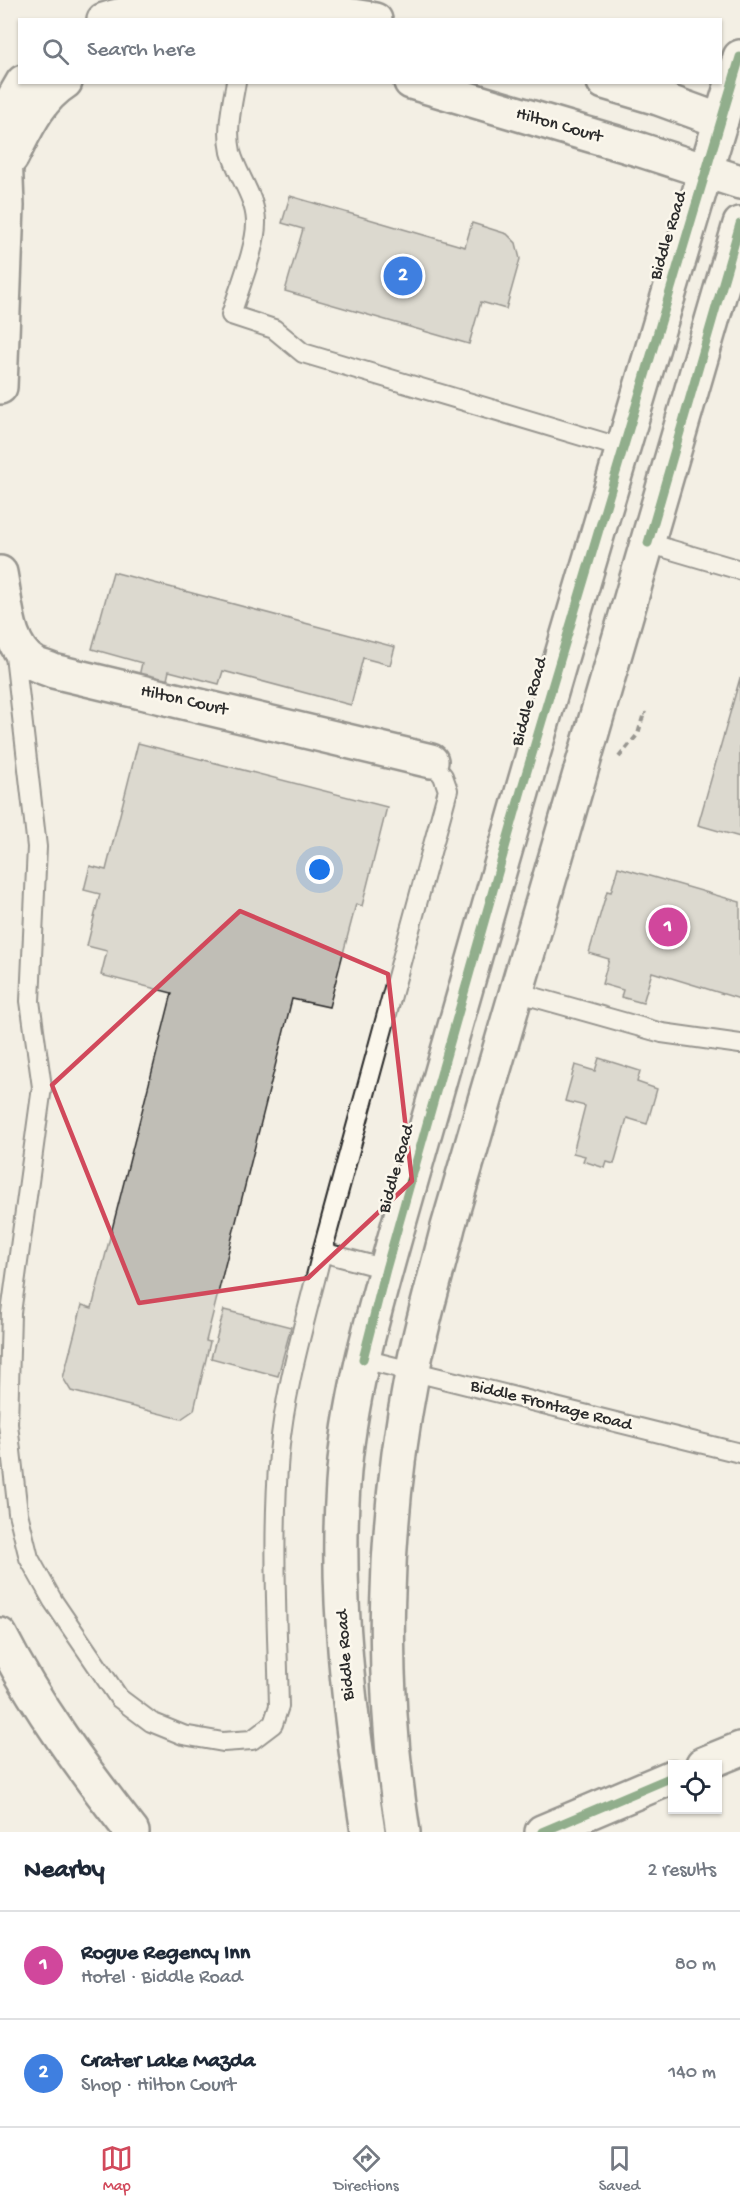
<!DOCTYPE html>
<meta charset="utf-8">
<style>
:root{--surface:#fff;--page:#f2f2f3;--text:#1f2937;--muted:#747a83;--line:#e0e1e3;--accent:#d1495b}
body{margin:0;font-family:"Gochi Hand",sans-serif;background:var(--page);color:var(--text)}
.controls{position:absolute;right:18px;bottom:18px;display:grid;overflow:hidden;border-radius:0px;box-shadow:0 2px 4px #0004}
.controls button{width:54px;height:54px;display:grid;place-items:center;padding:0;border:0;border-bottom:2px solid var(--line);background:var(--surface);color:var(--text);font:30px sans-serif}
.you{position:absolute;left:320px;top:870px;width:21px;height:21px;margin:-15px;border:4px solid #fff;border-radius:50%;background:#1a73e8;box-shadow:0 0 0 9px #1a73e833}
.badge{display:grid;place-items:center;width:39px;height:39px;border-radius:50%;background:var(--accent);color:#fff;font-size:20px;font-weight:700}
.pin{position:absolute;translate:-50% -50%;border:3px solid #fff;box-shadow:0 2px 6px #0006}
.list{margin:0;padding:0;list-style:none}
h2{display:flex;justify-content:space-between;align-items:center;height:78px;margin:0;padding:0 24px;font-size:26px}
h2 small{font-size:20px;font-weight:400;color:var(--muted)}
.list li{display:grid;grid-template-columns:39px 1fr auto;gap:18px;align-items:center;box-sizing:border-box;height:108px;padding:0 24px;border-top:2px solid var(--line)}
.list b{display:block;font-size:22px;white-space:nowrap}
.list p{margin:0;font-size:20px;white-space:nowrap;color:var(--muted)}
.list em{font-size:20px;font-style:normal;color:var(--muted)}
.icon{flex:none;width:33px;height:33px;fill:none;stroke:currentColor;stroke-width:2;stroke-linecap:round;stroke-linejoin:round}
.map{position:relative;flex:none;width:740px;height:1832px;overflow:hidden}
.search{position:absolute;background:var(--surface);box-shadow:0 2px 4px #0004;left:18px;right:18px;top:18px;height:66px;display:flex;align-items:center;gap:15px;box-sizing:border-box;padding:0 21px;border-radius:0px;color:var(--muted);font-size:22px}
.sheet{height:294px;background:var(--surface)}
nav{display:flex;justify-content:space-around;align-items:center;box-sizing:border-box;height:84px;border-top:2px solid var(--line);background:var(--surface);font-size:16px;color:var(--muted)}
nav a{display:grid;justify-items:center;gap:3px}
nav .on{color:var(--accent)}
.map>svg:first-child{display:block}
.building{fill:#c0beb6;stroke:#2b2b2b;stroke-width:1.5}
.lines{fill:none;stroke-linecap:round;stroke-linejoin:round}
.lane-casing{stroke:#2b2b2b;stroke-width:22}
.street-casing{stroke:#2b2b2b;stroke-width:38}
.secondary-casing{stroke:#2b2b2b;stroke-width:38}
.highway-casing{stroke:#2b2b2b;stroke-width:38}
.path{stroke:#2b2b2b;stroke-width:4;stroke-dasharray:6 4.5;stroke-linecap:butt}
.lane{stroke:#fbf7ec;stroke-width:18}
.street{stroke:#fbf7ec;stroke-width:33}
.secondary{stroke:#fbf7ec;stroke-width:33}
.highway{stroke:#fbf7ec;stroke-width:33}
.cycleway-casing{stroke:#fbf7ec;stroke-width:13}
.cycleway{stroke:#1b5e20;stroke-width:9}
.marked{fill:none;stroke:#d1495b;stroke-width:4.5;stroke-linejoin:round}
.labels{text-anchor:middle;dominant-baseline:central;stroke-width:5;stroke-linejoin:round;paint-order:stroke}
.street-label{font-size:18px;fill:#2b2b2b;stroke:#fbf7ec}
</style>
<div class="map">
<svg width="740" height="1832" viewBox="0 0 740 1832">
<rect width="100%" height="100%" fill="#f3efe4"/>
<filter id="ink" filterUnits="userSpaceOnUse"><feTurbulence type="fractalNoise" baseFrequency=".0167" numOctaves="2"/><feDisplacementMap in="SourceGraphic" scale="12" xChannelSelector="R" yChannelSelector="G"/><feConvolveMatrix kernelMatrix="1 2 1 2 8 2 1 2 1" color-interpolation-filters="sRGB"/></filter>
<g filter="url(#ink)">
<g class="building">
<polygon points="290,196 465,247 472,223 507,234 516,243 520,259 506,309 481,302 469,344 285,291 303,229 282,223"/>
<polygon points="113,572 395,647 390,665 363,658 351,705 223,671 219,684 169,671 166,684 139,676 142,663 92,649"/>
<polygon points="740,678 740,837 698,825"/>
<polygon points="138,743 387,807 362,906 356,904 329,1007 292,999 206,1341 210,1342 194,1410 181,1419 71,1391 63,1378 82,1305 92,1308 172,993 101,975 107,951 87,946 100,894 84,890 90,866 106,870"/>
<polygon points="618,867 740,902 740,999 652,972 643,1003 621,997 623,990 602,984 609,959 589,953 607,891 611,892"/>
<polygon points="599,1058 640,1071 637,1082 657,1089 647,1124 627,1118 614,1164 607,1162 605,1168 583,1161 585,1156 573,1153 585,1106 565,1101 575,1065 595,1071"/>
<polygon points="224,1310 291,1327 278,1376 211,1358"/>
</g>
<g class="lines">
<g class="lane-casing">
<g id="lane">
<path d="M 236,82 C 232,105 226,129 231,152 C 237,175 255,196 256,221 C 257,246 238,291 231,315 L 274,329 L 303,353 L 622,448"/>
<polyline points="648,543 740,570"/>
<path d="M 14,647 L 37,847 L 30,1001 L 42,1087 L 11,1313 L 8,1424 L 18,1513 L 29,1558 L 53,1601 L 119,1698 L 151,1722 L 183,1735 L 223,1742 L 252,1740 L 273,1724 L 279,1706 C 277,1622 272,1538 279,1454 C 285,1386 306,1319 322,1252"/>
<polyline points="516,992 662,1033 740,1044"/>
<polyline points="386,1269 322,1252 448,790 443,776 431,761"/>
<polyline points="363,1359 740,1453"/>
</g>
</g>
<g class="street-casing">
<g id="street">
<path d="M 104,20 C 160,2 220,8 278,11 C 311,13 343,13 375,20"/>
<polyline points="411,82 641,150 706,171"/>
<polyline points="604,82 658,98 721,121"/>
<path d="M 11,158 C 25,131 38,99 65,82"/>
<polyline points="0,387 7,206 4,128 12,101 23,82"/>
<path d="M 0,573 C 6,602 6,648 35,664 C 41,667 47,668 53,671 L 431,761"/>
</g>
</g>
<g class="secondary-casing">
<g id="secondary">
<polyline points="706,171 740,182"/>
<path d="M 368,1832 C 350,1717 335,1601 343,1484 C 349,1395 375,1309 399,1223 C 422,1144 444,1064 467,984 C 555,674 647,365 740,57"/>
<path d="M 403,1832 C 379,1681 383,1524 412,1374 C 421,1324 436,1276 448,1227 L 740,224"/>
</g>
</g>
<g class="highway-casing">
<g id="highway">
<path d="M 0,1635 C 36,1706 83,1769 132,1832"/>
<polyline points="703,1764 740,1749"/>
<polyline points="542,1832 672,1777"/>
</g>
</g>
<polyline class="path" points="619,757 638,734 644,713 646,714"/>
<use href="#lane" class="lane"/>
<use href="#street" class="street"/>
<use href="#secondary" class="secondary"/>
<use href="#highway" class="highway"/>
<g class="cycleway-casing">
<g id="cycleway">
<polyline points="648,543 740,224"/>
<polyline points="363,1359 386,1269 521,791 740,57"/>
<polyline points="542,1832 672,1777"/>
</g>
</g>
<use href="#cycleway" class="cycleway"/>
</g>
</g>
<path d="M0 0H740V1832H0ZM 240,911 L 388,974 L 412,1181 L 308,1278 L 139,1303 L 52,1085 Z" fill="#f3efe4" fill-opacity=".55" fill-rule="evenodd"/>
<path class="marked" d="M 240,911 L 388,974 L 412,1181 L 308,1278 L 139,1303 L 52,1085 Z"/>
<g class="labels">
<g class="street-label">
<text transform="translate(559 126) rotate(16)">Hilton Court</text>
<text transform="translate(669 236) rotate(-73)">Biddle Road</text>
<text transform="translate(184 701) rotate(13)">Hilton Court</text>
<text transform="translate(530 702) rotate(-74)">Biddle Road</text>
<text transform="translate(397 1169) rotate(-74)">Biddle Road</text>
<text transform="translate(551 1406) rotate(14)">Biddle Frontage Road</text>
<text transform="translate(346 1655) rotate(-94)">Biddle Road</text>
</g>
</g>
</svg>
<div class="controls">
<button><svg class="icon" aria-label="locate" viewBox="0 0 24 24"><circle cx="12" cy="12" r="6"/><path d="M12 2v4M12 18v4M2 12h4M18 12h4"/></svg></button>
</div>
<div class="you"></div>
<div class="pin badge" style="left:668px;top:927px;background:#d1479c">1</div>
<div class="pin badge" style="left:403px;top:276px;background:#3f7fe0">2</div>
<div class="search"><svg class="icon" aria-label="search" viewBox="0 0 24 24"><circle cx="10" cy="10" r="6"/><path d="M15 15l6 6"/></svg>Search here</div>
</div>
<section class="sheet">
<h2>Nearby<small>2 results</small></h2>
<ul class="list">
<li><span class="badge" style="background:#d1479c">1</span><div><b>Rogue Regency Inn</b><p>Hotel · Biddle Road</p></div><em>80 m</em></li>
<li><span class="badge" style="background:#3f7fe0">2</span><div><b>Crater Lake Mazda</b><p>Shop · Hilton Court</p></div><em>140 m</em></li>
</ul>
</section>
<nav>
<a class="on"><svg class="icon" aria-label="map" viewBox="0 0 24 24"><path d="M3 6l6-2 6 2 6-2v14l-6 2-6-2-6 2zM9 4v14M15 6v14"/></svg>Map</a>
<a><svg class="icon" aria-label="directions" viewBox="0 0 24 24"><path d="M12 3l9 9-9 9-9-9zM9 14v-3h6M13 9l2 2-2 2"/></svg>Directions</a>
<a><svg class="icon" aria-label="saved" viewBox="0 0 24 24"><path d="M7 4h10v16l-5-4-5 4z"/></svg>Saved</a>
</nav>
